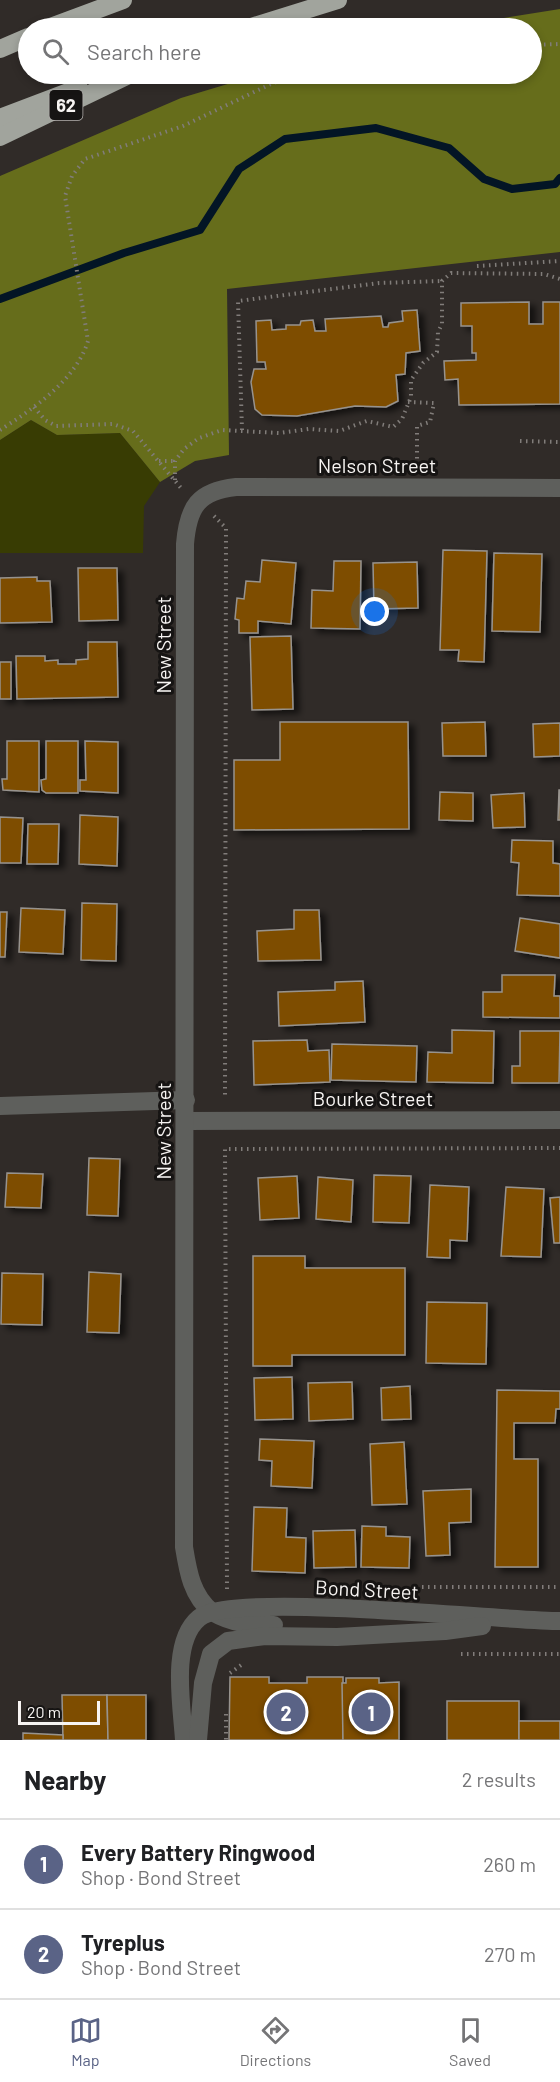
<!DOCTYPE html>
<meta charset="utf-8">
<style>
:root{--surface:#fff;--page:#f2f2f2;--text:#202124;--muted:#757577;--line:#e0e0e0;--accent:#5a6386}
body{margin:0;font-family:Barlow,sans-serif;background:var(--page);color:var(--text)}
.scale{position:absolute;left:18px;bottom:15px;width:82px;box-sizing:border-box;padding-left:6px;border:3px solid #f7f4f2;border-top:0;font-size:16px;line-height:21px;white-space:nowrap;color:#f7f4f2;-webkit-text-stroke:4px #161413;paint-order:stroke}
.you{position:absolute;left:375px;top:612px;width:21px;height:21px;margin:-15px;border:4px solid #fff;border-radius:50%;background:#1a73e8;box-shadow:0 0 0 9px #1a73e833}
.badge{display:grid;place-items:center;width:39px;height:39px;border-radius:50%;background:var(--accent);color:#fff;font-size:20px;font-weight:700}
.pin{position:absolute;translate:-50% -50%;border:3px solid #fff;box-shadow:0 2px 6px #0006}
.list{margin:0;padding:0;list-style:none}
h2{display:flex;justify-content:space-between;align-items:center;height:78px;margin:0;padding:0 24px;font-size:26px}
h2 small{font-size:20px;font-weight:400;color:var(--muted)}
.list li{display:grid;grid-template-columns:39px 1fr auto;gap:18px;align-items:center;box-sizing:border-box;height:90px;padding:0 24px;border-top:2px solid var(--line)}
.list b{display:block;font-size:22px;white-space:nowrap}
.list p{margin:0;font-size:20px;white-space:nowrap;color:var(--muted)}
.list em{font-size:20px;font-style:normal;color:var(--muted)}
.icon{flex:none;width:33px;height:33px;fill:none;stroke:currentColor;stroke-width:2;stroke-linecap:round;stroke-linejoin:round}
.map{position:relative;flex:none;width:560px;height:1740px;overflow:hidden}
.search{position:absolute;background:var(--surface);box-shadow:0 3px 9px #0003;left:18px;right:18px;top:18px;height:66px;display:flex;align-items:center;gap:15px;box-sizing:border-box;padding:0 21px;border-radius:33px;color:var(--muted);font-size:22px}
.sheet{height:258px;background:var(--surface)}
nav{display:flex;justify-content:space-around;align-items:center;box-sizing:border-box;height:84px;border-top:2px solid var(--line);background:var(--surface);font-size:16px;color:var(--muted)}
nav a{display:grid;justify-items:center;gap:3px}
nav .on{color:var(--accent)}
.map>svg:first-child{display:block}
.green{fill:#383c03}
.forest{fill:#666d1b}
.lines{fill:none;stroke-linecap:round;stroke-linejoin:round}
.stream{stroke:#031525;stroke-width:8}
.building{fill:#7e4d00;stroke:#97938e;stroke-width:1.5;filter:url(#shadow)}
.path{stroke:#817d7a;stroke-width:4;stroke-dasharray:1.5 4.5;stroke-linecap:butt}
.minor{stroke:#5e5f5c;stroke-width:18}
.tertiary{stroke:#5e5f5c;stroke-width:18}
.motorway{stroke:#a1a49d;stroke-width:18}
.labels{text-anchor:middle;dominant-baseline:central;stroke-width:6;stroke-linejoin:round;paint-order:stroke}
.shield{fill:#161413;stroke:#b4b1af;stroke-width:1.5}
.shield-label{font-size:18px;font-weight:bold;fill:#f7f4f2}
.street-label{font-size:20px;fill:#f7f4f2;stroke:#161413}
</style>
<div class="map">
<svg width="560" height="1740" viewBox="0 0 560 1740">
<defs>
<filter id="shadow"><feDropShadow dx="6" dy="4" stdDeviation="3" flood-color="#0009"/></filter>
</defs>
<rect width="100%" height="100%" fill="#302b28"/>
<polygon class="green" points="31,420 57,435 120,433 160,482 144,506 143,553 0,553 0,440"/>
<polygon class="forest" points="560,9 560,252 227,289 229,455 195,461 160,482 120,433 57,435 31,420 0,440 0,176 181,98 261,74 532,74 532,28 442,28"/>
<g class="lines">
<polyline class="stream" points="0,299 124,253 200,230 239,169 285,139 376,128 449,148 484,179 512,189 555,184 560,178"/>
</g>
<g class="building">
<polygon points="529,302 529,324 543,324 543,302 560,302 560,404 459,405 458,379 445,380 444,361 476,360 476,353 472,353 472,326 461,326 461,303"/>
<polygon points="417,310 420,351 406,353 405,374 396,375 398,401 386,407 355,406 297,416 262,415 255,409 251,382 254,369 266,369 265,362 257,362 256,321 271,320 272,330 286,329 286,325 300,325 301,321 313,320 315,331 326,331 325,319 381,316 383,327 388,327 389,323 403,321 402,311"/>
<polygon points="443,550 487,551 484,662 458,661 459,650 440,650"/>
<polygon points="494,553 542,554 540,632 492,631"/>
<polygon points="262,560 296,563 291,624 258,621 258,633 239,633 239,620 235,619 237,598 244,599 246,581 260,582"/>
<polygon points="334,561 361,561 360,629 311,628 312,590 333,591"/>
<polygon points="417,562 418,608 374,609 373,563"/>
<polygon points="78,568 117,568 118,620 79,621"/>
<polygon points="37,577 37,581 50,581 52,622 0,623 0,578"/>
<polygon points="291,636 293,709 252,710 250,637"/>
<polygon points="88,642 117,642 118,697 17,699 16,656 45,656 45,661 58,660 58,664 76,664 76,660 88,659"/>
<rect x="0" y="662" width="11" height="37"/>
<polygon points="280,722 408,722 409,829 234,830 234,760 280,760"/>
<polygon points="485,722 486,756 443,756 442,723"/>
<polygon points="560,723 560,756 534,757 533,724"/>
<polygon points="7,741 39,741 39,792 3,790 2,779 7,779"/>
<polygon points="46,741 78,741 78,793 46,793 42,790 41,780 46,779"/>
<polygon points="85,741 118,742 118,793 80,791 80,780 86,780"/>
<polygon points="559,790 560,790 560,820 558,820"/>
<polygon points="440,792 473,793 473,821 439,820"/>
<polygon points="524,793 525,827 493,828 491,795"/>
<polygon points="80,815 118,817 117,866 79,864"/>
<polygon points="0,817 23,818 21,863 0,863"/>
<polygon points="28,824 59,824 58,864 27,864"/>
<polygon points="512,840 553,841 553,863 560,864 560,896 517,895 519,863 511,862"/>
<polygon points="82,903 117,904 116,961 81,960"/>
<polygon points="21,908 65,910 63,954 19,952"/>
<polygon points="294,910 319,910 321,960 258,961 257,931 294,929"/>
<polygon points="0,912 7,912 5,957 0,957"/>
<polygon points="520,918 560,924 560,958 515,951"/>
<polygon points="502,975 555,975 554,996 560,996 560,1018 483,1017 483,992 502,992"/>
<polygon points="363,981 365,1022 279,1026 278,992 335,990 335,982"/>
<polygon points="452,1030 494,1031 493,1083 427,1082 428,1052 452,1053"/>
<polygon points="520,1031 560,1031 559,1083 512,1083 512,1066 520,1066"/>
<polygon points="307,1040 308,1051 329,1050 330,1082 254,1085 253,1041"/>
<polygon points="332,1044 417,1046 416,1082 331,1080"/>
<polygon points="89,1158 120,1159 118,1216 87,1215"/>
<polygon points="7,1173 43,1174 41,1208 5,1207"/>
<polygon points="374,1175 411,1176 409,1223 373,1222"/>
<polygon points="297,1176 299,1218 260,1220 258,1178"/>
<polygon points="318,1177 353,1180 351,1222 316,1219"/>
<polygon points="430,1185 469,1187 467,1241 450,1240 450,1258 427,1257"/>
<polygon points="506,1187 544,1189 541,1257 501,1256"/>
<polygon points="560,1197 560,1243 554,1243 550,1198"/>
<polygon points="253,1256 305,1256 305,1268 405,1268 405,1355 292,1355 292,1366 253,1366"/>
<polygon points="89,1272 121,1274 119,1333 87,1332"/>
<polygon points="2,1273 43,1274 42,1325 1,1324"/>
<polygon points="427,1302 487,1303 486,1364 426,1363"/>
<polygon points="292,1377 293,1419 255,1420 254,1378"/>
<polygon points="352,1382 353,1419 309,1421 308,1383"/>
<polygon points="410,1386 411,1419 382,1420 381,1388"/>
<polygon points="497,1390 560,1391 560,1409 556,1409 555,1423 514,1423 514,1459 538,1459 538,1567 495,1567"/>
<polygon points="260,1439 314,1441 312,1488 271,1486 272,1461 259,1460"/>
<polygon points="404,1442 407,1504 372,1505 370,1444"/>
<polygon points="471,1489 471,1522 449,1523 450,1555 426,1556 423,1491"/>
<polygon points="254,1507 287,1508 286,1537 306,1538 305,1573 252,1571"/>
<polygon points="362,1526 386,1527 386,1536 410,1537 409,1568 361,1567"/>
<polygon points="355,1530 356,1567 314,1568 313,1531"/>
<polygon points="230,1677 269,1677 269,1683 307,1683 307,1677 343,1677 343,1740 229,1740"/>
<polygon points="346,1678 379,1678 379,1683 399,1682 399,1740 343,1740 342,1683 346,1683"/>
<polygon points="62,1695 107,1695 108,1740 63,1740"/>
<polygon points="107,1695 146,1695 146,1740 108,1740"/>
<rect x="447" y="1701" width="72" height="39"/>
<rect x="519" y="1721" width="41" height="19"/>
<polygon points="23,1733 63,1735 63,1740 23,1740"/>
</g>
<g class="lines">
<g class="path">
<polyline points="532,45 560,44"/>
<polyline points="477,266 560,261"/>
<polyline points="408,402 434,403 430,422 417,426 417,461"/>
<polyline points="34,407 45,420 56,426 113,424 133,431 181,488"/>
<path d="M 0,430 C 33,409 76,380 88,341 L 65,196 L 72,176 L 85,159 L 183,126 L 273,83 L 306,74"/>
<polyline points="242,430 238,301 379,283 442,281"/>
<polyline points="520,441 560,442"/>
<polyline points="159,461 175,461"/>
<polyline points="175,480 175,461 184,449 199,438 222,430 279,433 309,429 339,431 367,421 393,427 402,419 411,397 411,380 423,363 437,352 438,332 442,324 442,281 451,273 544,274 560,279"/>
<polyline points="214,516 226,528 225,1095"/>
<polyline points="422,1587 560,1587"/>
<polyline points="227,1589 225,1149 560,1148"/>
<polyline points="461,1654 560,1654"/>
<polyline points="230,1673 244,1663"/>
<polyline points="226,1714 226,1740"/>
</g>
<g class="minor">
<polyline points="0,1106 186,1100"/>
<polyline points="186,1121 560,1120"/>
<path d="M 212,1612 C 192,1596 188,1572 184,1547 L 185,544 C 188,507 198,491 236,487 L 560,488"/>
</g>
<g class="tertiary">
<path d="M 212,1612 C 233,1624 250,1625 274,1625"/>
<path d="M 184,1740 C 182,1706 170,1642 199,1618 C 231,1591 501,1621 560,1621"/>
<polyline points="198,1740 203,1683 211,1654 228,1641 265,1636 337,1637 445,1631 482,1626"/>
</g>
<g class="motorway">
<polyline points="48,28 123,0"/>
<polyline points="248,28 338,0"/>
<polyline points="0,49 28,37"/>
<polyline points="0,118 79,88"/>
<polyline points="0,137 131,74"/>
</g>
</g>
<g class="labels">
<rect class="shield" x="49.5" y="90" width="33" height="30" rx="4.5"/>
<g class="shield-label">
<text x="66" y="105">62</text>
</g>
<g class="street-label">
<text x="377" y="465">Nelson Street</text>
<text transform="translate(163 645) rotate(-90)">New Street</text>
<text x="373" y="1098">Bourke Street</text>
<text transform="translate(163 1131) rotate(-90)">New Street</text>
<text transform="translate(367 1589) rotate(3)">Bond Street</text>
</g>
</g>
</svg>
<div class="scale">20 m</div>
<div class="you"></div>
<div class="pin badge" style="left:371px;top:1712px">1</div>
<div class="pin badge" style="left:286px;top:1712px">2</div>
<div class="search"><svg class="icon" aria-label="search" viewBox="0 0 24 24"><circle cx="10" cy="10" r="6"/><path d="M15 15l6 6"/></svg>Search here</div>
</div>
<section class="sheet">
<h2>Nearby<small>2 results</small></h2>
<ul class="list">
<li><span class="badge">1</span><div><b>Every Battery Ringwood</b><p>Shop · Bond Street</p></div><em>260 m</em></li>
<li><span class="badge">2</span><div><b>Tyreplus</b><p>Shop · Bond Street</p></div><em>270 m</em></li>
</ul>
</section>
<nav>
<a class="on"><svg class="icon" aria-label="map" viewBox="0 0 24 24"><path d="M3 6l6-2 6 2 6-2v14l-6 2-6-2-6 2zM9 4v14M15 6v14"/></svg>Map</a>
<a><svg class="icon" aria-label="directions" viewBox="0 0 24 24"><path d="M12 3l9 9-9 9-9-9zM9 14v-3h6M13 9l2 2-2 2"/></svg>Directions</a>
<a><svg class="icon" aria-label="saved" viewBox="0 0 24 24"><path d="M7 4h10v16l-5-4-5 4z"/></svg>Saved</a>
</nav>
